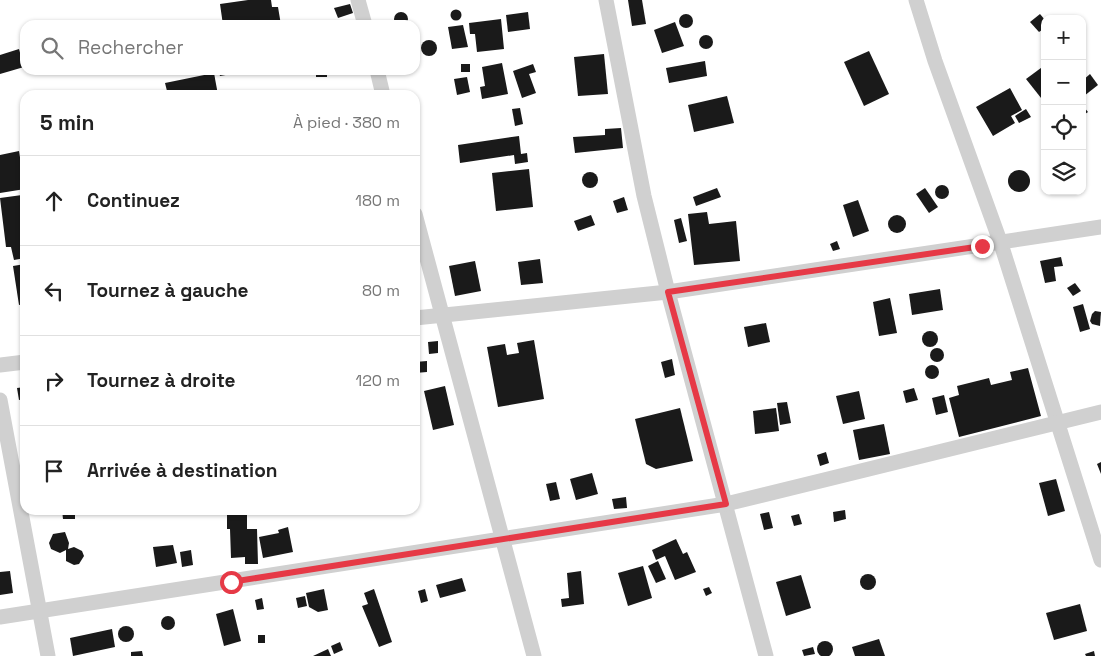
<!DOCTYPE html>
<html lang="fr">
<meta charset="utf-8">
<style>
:root{--surface:#fff;--page:#f2f2f2;--text:#222;--muted:#767676;--line:#e0e0e0}
body{margin:0;font-family:"Space Grotesk",sans-serif;background:var(--page);color:var(--text)}
.controls{position:absolute;right:15px;top:15px;display:grid;overflow:hidden;border-radius:10px;box-shadow:0 1px 4px #0004}
.controls button{width:45px;height:45px;display:grid;place-items:center;padding:0;border:0;border-bottom:1px solid var(--line);background:var(--surface);color:var(--text);font:25px sans-serif}
.stop{position:absolute;width:15px;height:15px;margin:-11px;border:4px solid #e63946;border-radius:50%;background:#fff}
.stop.end{background:#e63946;border-color:#fff;box-shadow:0 1px 5px #0008}
.list{margin:0;padding:0;list-style:none}
h2{display:flex;justify-content:space-between;align-items:center;height:65px;margin:0;padding:0 20px;font-size:21px}
h2 small{font-size:16px;font-weight:400;color:var(--muted)}
.list li{display:grid;grid-template-columns:32px 1fr auto;gap:15px;align-items:center;box-sizing:border-box;height:90px;padding:0 20px;border-top:1px solid var(--line)}
.list b{display:block;font-size:19px;white-space:nowrap}
.list em{font-size:16px;font-style:normal;color:var(--muted)}
.icon{flex:none;width:28px;height:28px;fill:none;stroke:currentColor;stroke-width:2;stroke-linecap:round;stroke-linejoin:round}
.map{position:relative;flex:none;width:1101px;height:656px;overflow:hidden}
.search{position:absolute;background:var(--surface);box-shadow:0 1px 4px #0004;left:20px;top:20px;width:400px;height:55px;display:flex;align-items:center;gap:12px;box-sizing:border-box;padding:0 18px;border-radius:15px;color:var(--muted);font-size:19px}
.panel{position:absolute;background:var(--surface);box-shadow:0 1px 4px #0004;left:20px;top:90px;width:400px;height:425px;border-radius:15px}
.map>svg:first-child{display:block}
.building{fill:#1a1a1a}
.lines{fill:none;stroke-linecap:round;stroke-linejoin:round}
.street{stroke:#d0d0d0;stroke-width:15}
.route{stroke:#e63946;stroke-width:6}
</style>
<div class="map">
<svg width="1101" height="656" viewBox="0 0 1101 656">
<rect width="100%" height="100%" fill="#fff"/>
<g class="building">
<polygon points="248,0 271,0 272,7 278,7 281,25 223,25 220,4"/>
<polygon points="628,0 642,0 646,24 632,26"/>
<polygon points="350,4 353,13 338,18 334,8"/>
<circle cx="456" cy="15" r="5.5"/>
<circle cx="401" cy="19" r="7"/>
<polygon points="528,12 530,29 508,32 506,15"/>
<circle cx="686" cy="21" r="7"/>
<polygon points="1040,14 1045,20 1045,28 1039,32 1030,22"/>
<polygon points="501,19 504,49 477,52 475,34 470,34 469,23"/>
<polygon points="675,22 684,46 662,53 654,30"/>
<polygon points="463,25 468,47 452,49 448,27"/>
<circle cx="706" cy="42" r="7"/>
<circle cx="429" cy="48" r="8"/>
<polygon points="19,49 24,67 0,74 0,55"/>
<polygon points="869,51 889,94 864,106 844,62"/>
<polygon points="604,54 608,94 578,96 574,57"/>
<polygon points="705,61 707,76 669,83 666,68"/>
<polygon points="502,63 508,94 482,99 480,87 485,86 482,67"/>
<rect x="461" y="64" width="9" height="8"/>
<polygon points="533,64 536,72 529,74 536,93 522,98 513,71"/>
<polygon points="1045,65 1045,103 1026,79"/>
<polygon points="218,70 230,70 231,74 220,76"/>
<rect x="316" y="70" width="11" height="7"/>
<polygon points="214,73 218,95 168,95 165,83"/>
<polygon points="1090,74 1098,85 1084,96 1082,81"/>
<polygon points="467,77 470,92 457,95 454,79"/>
<polygon points="1010,88 1022,110 1011,116 1015,123 993,136 976,107"/>
<polygon points="727,96 734,123 694,132 688,105"/>
<polygon points="1082,105 1088,112 1082,116"/>
<polygon points="520,108 523,124 515,126 512,109"/>
<polygon points="1026,109 1031,117 1019,123 1015,116"/>
<polygon points="621,128 623,148 575,153 573,137 605,135 605,129"/>
<polygon points="519,136 521,154 527,153 528,162 515,164 514,155 460,163 458,145"/>
<polygon points="19,151 25,189 0,193 0,155"/>
<polygon points="529,169 533,207 496,211 492,173"/>
<circle cx="1019" cy="181" r="11"/>
<circle cx="590" cy="180" r="8"/>
<circle cx="942" cy="192" r="7"/>
<polygon points="717,188 721,197 696,206 693,197"/>
<polygon points="925,188 938,207 929,213 916,194"/>
<polygon points="22,195 25,214 25,258 14,260 11,247 6,247 0,198"/>
<polygon points="624,197 628,210 617,213 613,201"/>
<polygon points="858,200 869,231 853,237 843,205"/>
<polygon points="707,212 709,224 736,221 740,261 694,265 688,214"/>
<circle cx="897" cy="224" r="9"/>
<polygon points="591,215 595,225 578,231 574,221"/>
<polygon points="681,218 687,241 679,243 674,220"/>
<polygon points="837,241 840,249 833,251 830,244"/>
<polygon points="1061,257 1063,266 1054,267 1056,281 1045,283 1040,261"/>
<polygon points="540,259 543,283 521,285 518,262"/>
<polygon points="475,261 481,291 455,296 449,266"/>
<polygon points="25,264 25,304 19,305 13,266"/>
<polygon points="1075,283 1081,291 1073,296 1067,288"/>
<polygon points="940,289 943,310 912,315 909,294"/>
<polygon points="890,298 897,333 879,336 873,302"/>
<polygon points="1083,304 1090,329 1080,332 1073,307"/>
<polygon points="1095,311 1101,312 1100,326 1092,324 1090,321 1092,314"/>
<polygon points="766,323 770,342 748,347 744,327"/>
<circle cx="930" cy="339" r="8"/>
<polygon points="534,340 544,399 498,407 487,347 505,344 507,355 519,353 517,343"/>
<polygon points="438,341 438,353 429,354 428,342"/>
<circle cx="937" cy="355" r="7"/>
<polygon points="672,359 675,375 665,378 661,362"/>
<polygon points="427,361 427,372 415,373 415,362"/>
<circle cx="932" cy="372" r="7"/>
<polygon points="1028,368 1041,416 959,437 949,398 959,395 957,386 989,378 991,385 1012,380 1010,372"/>
<polygon points="445,386 454,425 433,430 424,391"/>
<polygon points="25,387 25,399 19,400 17,388"/>
<polygon points="914,388 918,400 906,403 903,391"/>
<polygon points="859,391 865,419 843,424 836,396"/>
<polygon points="944,395 948,412 936,415 932,398"/>
<polygon points="787,402 791,423 780,425 777,403"/>
<polygon points="680,408 693,461 656,469 646,464 635,419"/>
<polygon points="776,408 779,431 755,434 753,411"/>
<polygon points="884,424 890,454 859,460 853,430"/>
<polygon points="826,452 829,463 820,466 817,455"/>
<polygon points="1101,462 1101,474 1097,464"/>
<polygon points="592,473 598,494 576,500 570,479"/>
<polygon points="1056,479 1065,511 1048,516 1039,483"/>
<polygon points="556,482 560,499 550,501 546,484"/>
<polygon points="626,497 627,508 614,509 612,499"/>
<polygon points="62,510 75,510 75,519 63,519"/>
<polygon points="845,510 846,519 834,522 833,512"/>
<polygon points="769,512 773,528 764,530 760,514"/>
<polygon points="227,514 247,514 247,529 257,529 258,564 245,564 245,557 231,558 230,529 227,529"/>
<polygon points="799,514 802,524 794,526 791,516"/>
<polygon points="288,527 293,552 263,558 259,537 279,533 278,530"/>
<polygon points="65,532 69,543 68,549 74,547 82,551 84,556 79,564 74,565 66,561 66,550 60,553 51,549 49,543 53,534"/>
<polygon points="676,539 683,554 687,552 696,572 675,580 665,556 656,560 652,550"/>
<polygon points="173,545 177,563 156,567 153,547"/>
<polygon points="191,550 193,565 182,567 180,552"/>
<polygon points="658,561 666,579 656,583 648,566"/>
<polygon points="643,566 652,598 628,606 618,573"/>
<polygon points="10,571 13,593 0,595 0,572"/>
<polygon points="581,571 584,604 562,607 561,599 569,598 567,573"/>
<circle cx="868" cy="582" r="8"/>
<polygon points="801,575 811,608 786,616 776,582"/>
<polygon points="462,578 466,591 440,598 436,585"/>
<polygon points="709,587 712,593 706,596 703,589"/>
<polygon points="324,589 328,610 318,612 309,607 306,593"/>
<polygon points="374,589 392,642 379,647 362,606 368,604 364,593"/>
<polygon points="425,589 428,601 421,603 418,591"/>
<polygon points="305,596 307,606 298,608 296,598"/>
<polygon points="262,598 264,609 257,610 255,600"/>
<polygon points="1080,604 1087,631 1054,640 1046,613"/>
<polygon points="233,609 241,641 224,646 216,614"/>
<circle cx="168" cy="623" r="7"/>
<circle cx="126" cy="634" r="8"/>
<polygon points="112,629 115,647 73,656 70,638"/>
<rect x="258" y="635" width="7" height="8"/>
<polygon points="879,639 885,656 855,656 852,647"/>
<circle cx="825" cy="649" r="8"/>
<polygon points="340,642 343,650 334,654 331,646"/>
<polygon points="813,647 815,654 804,656 802,650"/>
<polygon points="328,649 331,656 313,656"/>
<polygon points="142,651 143,656 131,656 131,652"/>
<polygon points="1094,651 1095,656 1086,656 1085,654"/>
</g>
<g class="lines">
<g class="street">
<polyline points="358,0 365,25"/>
<polyline points="606,0 644,196 668,292 766,656"/>
<polyline points="916,0 935,61 1001,244 1101,560"/>
<polyline points="377,70 383,95"/>
<polyline points="415,214 534,656"/>
<polyline points="415,318 668,292 1101,227"/>
<polyline points="0,365 25,362"/>
<polyline points="0,400 48,656"/>
<polyline points="0,617 726,504 1101,412"/>
</g>
</g>
<g class="lines">
<polyline class="route" points="231,582 726,504 668,292 982,246"/>
</g>
</svg>
<div class="controls">
<button>+</button>
<button>−</button>
<button><svg class="icon" aria-label="locate" viewBox="0 0 24 24"><circle cx="12" cy="12" r="6"/><path d="M12 2v4M12 18v4M2 12h4M18 12h4"/></svg></button>
<button><svg class="icon" aria-label="layers" viewBox="0 0 24 24"><path d="M12 4l9 5-9 5-9-5zM3 14l9 5 9-5"/></svg></button>
</div>
<div class="stop" style="left:231px;top:582px"></div>
<div class="stop end" style="left:982px;top:246px"></div>
<div class="search"><svg class="icon" aria-label="search" viewBox="0 0 24 24"><circle cx="10" cy="10" r="6"/><path d="M15 15l6 6"/></svg>Rechercher</div>
<section class="panel">
<h2>5 min<small>À pied · 380 m</small></h2>
<ul class="list">
<li><svg class="icon" aria-label="ahead" viewBox="0 0 24 24"><path d="M12 20V5M6 11l6-6 6 6"/></svg><div><b>Continuez</b></div><em>180 m</em></li>
<li><svg class="icon" aria-label="left" viewBox="0 0 24 24"><path d="M17 20v-9H6M10 6l-5 5 5 5"/></svg><div><b>Tournez à gauche</b></div><em>80 m</em></li>
<li><svg class="icon" aria-label="right" viewBox="0 0 24 24"><path d="M7 20v-9h11M14 6l5 5-5 5"/></svg><div><b>Tournez à droite</b></div><em>120 m</em></li>
<li><svg class="icon" aria-label="arrive" viewBox="0 0 24 24"><path d="M6 21V4h12l-3 4 3 4H6"/></svg><div><b>Arrivée à destination</b></div></li>
</ul>
</section>
</div>
